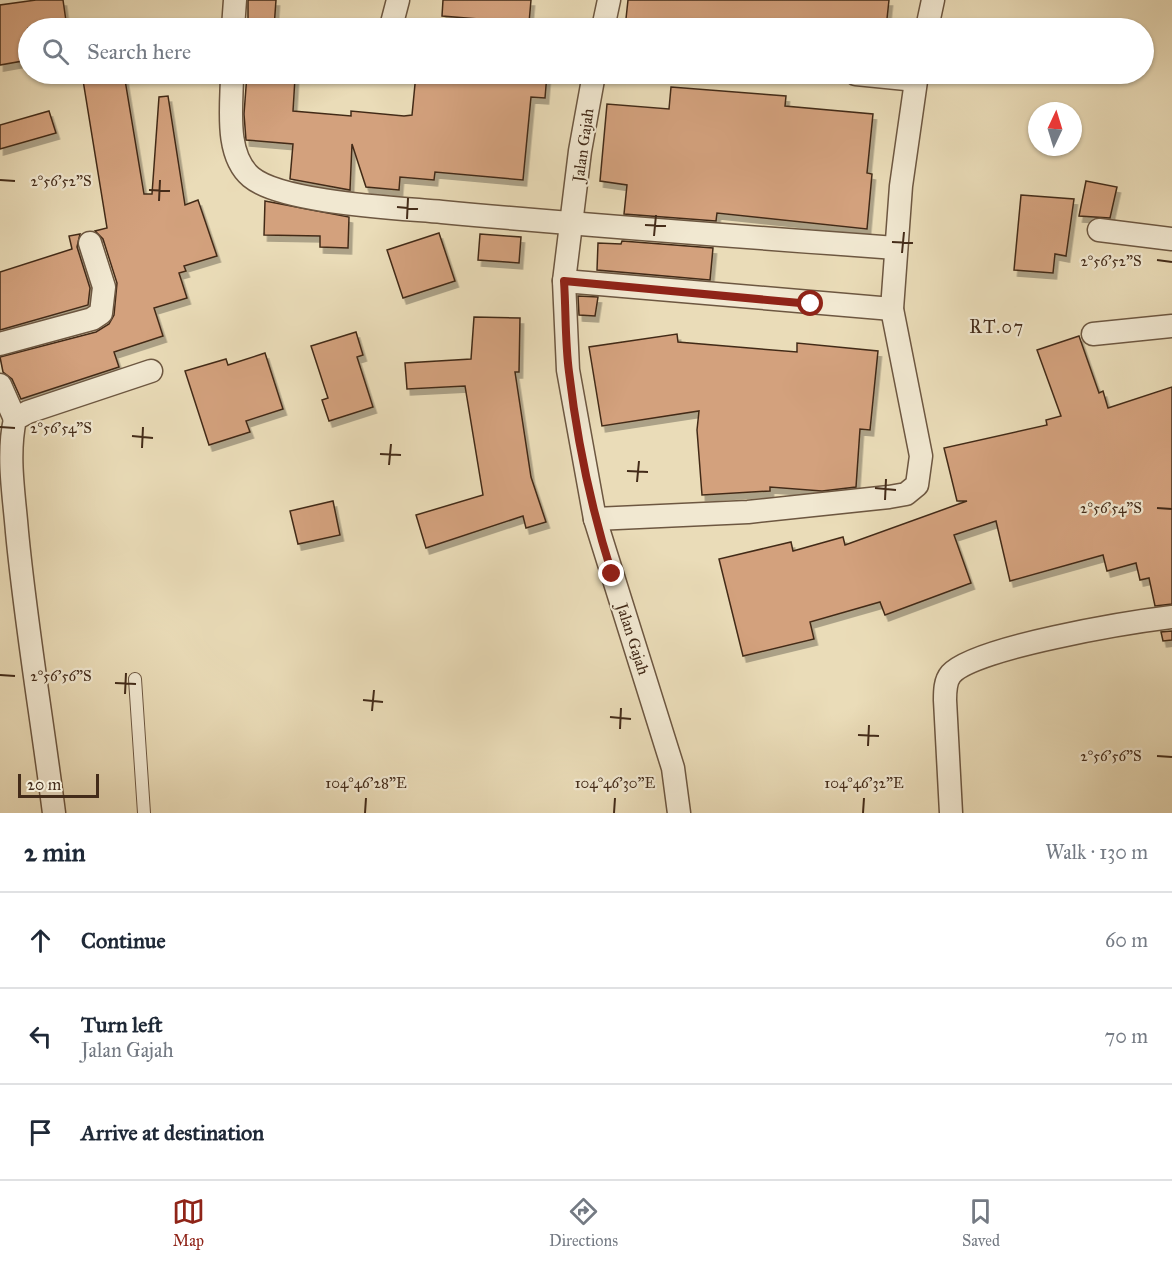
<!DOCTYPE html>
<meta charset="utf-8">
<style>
:root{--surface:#fff;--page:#f2f2f3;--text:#1f2937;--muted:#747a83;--line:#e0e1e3;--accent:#8f2418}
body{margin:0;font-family:"IM FELL Great Primer",serif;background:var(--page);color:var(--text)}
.compass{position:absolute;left:1028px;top:102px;width:54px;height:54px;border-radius:50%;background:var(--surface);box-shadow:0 2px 4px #0004;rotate:4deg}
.scale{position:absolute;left:18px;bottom:15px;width:81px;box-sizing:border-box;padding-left:6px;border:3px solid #432b19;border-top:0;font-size:16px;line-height:21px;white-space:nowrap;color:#432b19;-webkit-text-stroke:4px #f1e8d1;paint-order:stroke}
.stop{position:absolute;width:18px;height:18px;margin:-14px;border:4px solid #8f2418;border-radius:50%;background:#fff}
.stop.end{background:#8f2418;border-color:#fff;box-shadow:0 2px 6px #0008}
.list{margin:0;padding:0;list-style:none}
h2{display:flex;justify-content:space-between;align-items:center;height:78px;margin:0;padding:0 24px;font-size:26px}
h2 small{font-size:20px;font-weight:400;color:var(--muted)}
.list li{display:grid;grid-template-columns:39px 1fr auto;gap:18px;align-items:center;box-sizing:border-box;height:96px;padding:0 24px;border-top:2px solid var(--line)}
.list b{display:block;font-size:22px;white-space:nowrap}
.list p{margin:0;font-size:20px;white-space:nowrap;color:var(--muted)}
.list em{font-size:20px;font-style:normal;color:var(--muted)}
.icon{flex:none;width:33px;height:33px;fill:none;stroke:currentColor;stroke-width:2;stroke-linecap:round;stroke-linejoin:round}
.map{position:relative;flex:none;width:1172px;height:813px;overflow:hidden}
.search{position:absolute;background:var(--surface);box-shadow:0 2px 4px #0004;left:18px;right:18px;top:18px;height:66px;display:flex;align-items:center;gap:15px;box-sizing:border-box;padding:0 21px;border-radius:33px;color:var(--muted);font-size:22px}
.sheet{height:366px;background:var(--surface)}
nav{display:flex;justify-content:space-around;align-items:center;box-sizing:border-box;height:84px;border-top:2px solid var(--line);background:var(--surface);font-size:16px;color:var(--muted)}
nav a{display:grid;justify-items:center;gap:3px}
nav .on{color:var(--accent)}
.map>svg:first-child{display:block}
.building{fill:#d3a17d;stroke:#432b19;stroke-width:1.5;filter:url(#shadow)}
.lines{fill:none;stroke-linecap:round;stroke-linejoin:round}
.lane-casing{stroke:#6d5741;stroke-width:14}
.street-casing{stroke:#6d5741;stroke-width:25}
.lane{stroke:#f1e8d1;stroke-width:12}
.street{stroke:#f1e8d1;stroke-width:22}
.route{stroke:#8f2418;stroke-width:8}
.ticks{fill:none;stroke:#432b19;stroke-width:2}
.labels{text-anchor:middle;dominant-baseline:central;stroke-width:4.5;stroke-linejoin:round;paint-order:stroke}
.street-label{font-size:16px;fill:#432b19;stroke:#f1e8d1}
.neighbourhood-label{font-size:18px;letter-spacing:1.5px;fill:#432b19;stroke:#f1e8d1}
.ticks-label{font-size:15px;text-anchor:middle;fill:#432b19;stroke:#f1e8d1;stroke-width:4.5;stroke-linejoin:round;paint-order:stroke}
</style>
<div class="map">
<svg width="1172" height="813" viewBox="0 0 1172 813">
<defs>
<filter id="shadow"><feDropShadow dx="3.5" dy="6" stdDeviation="0" flood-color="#0004"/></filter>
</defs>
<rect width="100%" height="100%" fill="#eadcb8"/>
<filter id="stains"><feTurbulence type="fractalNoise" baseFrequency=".00333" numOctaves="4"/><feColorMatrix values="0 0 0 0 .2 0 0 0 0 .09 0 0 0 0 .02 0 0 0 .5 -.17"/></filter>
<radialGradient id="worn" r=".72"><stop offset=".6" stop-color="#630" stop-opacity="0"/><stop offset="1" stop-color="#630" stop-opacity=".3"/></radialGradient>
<g class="building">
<polygon points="36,0 63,0 67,28 28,28 28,60 0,65 0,5"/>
<polygon points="248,0 276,0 274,28 248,28"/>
<polygon points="443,0 531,0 529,23 442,16"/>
<polygon points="628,0 889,0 886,28 625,28"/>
<polygon points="82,74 124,74 144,194 152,194 159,97 168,96 185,205 198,200 217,256 184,266 186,271 179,273 187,298 154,308 163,336 114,352 119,367 21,399 12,379 3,372 0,357 96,332 109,324 114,315 117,283 103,239 95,231 107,228"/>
<polygon points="247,74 295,78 293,111 351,116 351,111 404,116 412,115 416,74 547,74 545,98 531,97 523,180 435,172 434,180 400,177 399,190 366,187 352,144 350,190 290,179 293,144 246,140 244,114"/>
<polygon points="671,87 786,96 785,106 873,114 867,173 872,174 867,229 717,213 716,221 624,214 627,185 600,181 607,104 669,109"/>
<polygon points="49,111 56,133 0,149 0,125"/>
<polygon points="1086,181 1117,187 1110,218 1079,216"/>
<polygon points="1021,195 1074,199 1066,256 1055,254 1053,273 1014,270"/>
<polygon points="265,201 349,217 348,248 320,247 320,236 264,235"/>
<polygon points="439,233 455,281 403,298 387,250"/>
<polygon points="80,234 77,247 90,288 88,305 0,330 0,272 72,249 69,236"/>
<polygon points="480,234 521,237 519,263 478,260"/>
<polygon points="622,241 713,248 710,280 597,270 598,243 621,244"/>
<polygon points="578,296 598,297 595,316 579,315"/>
<polygon points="474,317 520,318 519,372 515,372 531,477 546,522 526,528 523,516 426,548 416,515 483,495 465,386 407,389 405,363 471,359"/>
<polygon points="356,332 363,355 357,357 373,407 329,421 322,400 328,398 311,346"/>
<polygon points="677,334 678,342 797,352 797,343 878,351 870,430 860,429 856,487 822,491 770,487 770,491 702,495 697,430 699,411 602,426 589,347"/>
<polygon points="1079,336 1099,393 1103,391 1108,408 1172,387 1172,604 1155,606 1149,578 1140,580 1136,563 1107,571 1103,555 1010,581 996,521 954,535 971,583 885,615 880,602 810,622 814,639 743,656 719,559 791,542 793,551 843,537 845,545 967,501 957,501 944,448 1047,425 1046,420 1061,416 1037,350"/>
<polygon points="265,353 283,409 246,421 250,432 209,445 185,371 226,359 228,365"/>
<polygon points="333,501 340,535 298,544 290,511"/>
<polygon points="1172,631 1172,640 1163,641 1161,632"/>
</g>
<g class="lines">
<g class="lane-casing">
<polyline id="lane" points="135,679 144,813"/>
</g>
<g class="street-casing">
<g id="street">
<polyline points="392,23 398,0"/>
<polyline points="233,28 235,0"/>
<polyline points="603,28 609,0"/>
<polyline points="927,28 933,0"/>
<path d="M 232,74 C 232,105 224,154 251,177 C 282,203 400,208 442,212 C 593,226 745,237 896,248"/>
<polyline points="594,74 580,151 564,281 568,370 595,519 673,768 679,813"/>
<polyline points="856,74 916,80"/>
<polyline points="1099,230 1172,239"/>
<polyline points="564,281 892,309"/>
<polyline points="1093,334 1172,326"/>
<polyline points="0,344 92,319 101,313 104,287 90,243"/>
<polyline points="0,385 15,419"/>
<polyline points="595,519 748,512 889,497 906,494 917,485 921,456 892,309 901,186 917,74"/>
<path d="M 54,813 C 42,719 26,626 17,532 C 14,494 7,456 15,419 L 28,412 L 151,371"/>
<path d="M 951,813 L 945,700 C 945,691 945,681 951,674 C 975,647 1131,622 1172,617"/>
</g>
</g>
<use href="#lane" class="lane"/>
<use href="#street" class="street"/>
</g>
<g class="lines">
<path class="route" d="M 612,574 C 591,508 577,440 569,372 C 565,342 566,311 564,281 L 811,304"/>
</g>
<path class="ticks" d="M 0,180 L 15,181M 149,190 L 170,191M 159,201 L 160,180M 397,207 L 418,209M 407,219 L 408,198M 645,225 L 666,226M 654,236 L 656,215M 892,242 L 913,243M 902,253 L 904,232M 1157,260 L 1172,262M 0,427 L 15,428M 132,436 L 153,438M 142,448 L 143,427M 380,454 L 401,455M 389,465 L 391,444M 627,471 L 648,472M 637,482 L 639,461M 875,488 L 896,490M 885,500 L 886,479M 1157,508 L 1172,509M 0,675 L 15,676M 115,683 L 136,684M 125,694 L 126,673M 363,700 L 383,702M 372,711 L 374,690M 610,717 L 631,719M 620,729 L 621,708M 858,735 L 879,736M 868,746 L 869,725M 1157,756 L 1172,757M 365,813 L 366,798M 614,813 L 615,798M 863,813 L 864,798"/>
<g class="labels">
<g class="street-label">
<text transform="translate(583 145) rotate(-82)">Jalan Gajah</text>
<text transform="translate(633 639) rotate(72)">Jalan Gajah</text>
</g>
<g class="neighbourhood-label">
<text x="997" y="327">RT.07</text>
</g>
</g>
<g class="ticks-label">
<text x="61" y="186">2°56'52"S</text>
<text x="1111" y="266">2°56'52"S</text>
<text x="61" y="433">2°56'54"S</text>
<text x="1111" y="513">2°56'54"S</text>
<text x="61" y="681">2°56'56"S</text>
<text x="1111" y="761">2°56'56"S</text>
<text x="366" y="788">104°46'28"E</text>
<text x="615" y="788">104°46'30"E</text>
<text x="864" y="788">104°46'32"E</text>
</g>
<rect width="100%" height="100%" filter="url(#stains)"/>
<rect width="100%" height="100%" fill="url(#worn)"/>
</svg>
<svg class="compass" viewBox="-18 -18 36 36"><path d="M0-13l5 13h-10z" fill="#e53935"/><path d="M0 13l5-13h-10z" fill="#747a83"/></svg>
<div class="scale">20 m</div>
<div class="stop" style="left:811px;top:304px"></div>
<div class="stop end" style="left:612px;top:574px"></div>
<div class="search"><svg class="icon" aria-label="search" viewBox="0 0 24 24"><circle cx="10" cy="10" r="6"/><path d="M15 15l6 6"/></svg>Search here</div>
</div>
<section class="sheet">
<h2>2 min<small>Walk · 130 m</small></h2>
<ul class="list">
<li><svg class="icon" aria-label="ahead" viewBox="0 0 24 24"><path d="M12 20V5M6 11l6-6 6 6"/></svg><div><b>Continue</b></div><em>60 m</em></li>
<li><svg class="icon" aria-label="left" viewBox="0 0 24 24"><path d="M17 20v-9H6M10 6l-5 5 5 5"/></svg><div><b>Turn left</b><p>Jalan Gajah</p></div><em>70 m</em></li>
<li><svg class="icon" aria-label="arrive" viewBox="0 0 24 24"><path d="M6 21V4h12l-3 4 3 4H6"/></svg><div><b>Arrive at destination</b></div></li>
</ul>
</section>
<nav>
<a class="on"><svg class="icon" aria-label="map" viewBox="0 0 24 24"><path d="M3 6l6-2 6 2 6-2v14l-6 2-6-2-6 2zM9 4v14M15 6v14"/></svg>Map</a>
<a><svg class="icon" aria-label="directions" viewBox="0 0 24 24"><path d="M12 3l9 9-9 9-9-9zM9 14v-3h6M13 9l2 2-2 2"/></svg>Directions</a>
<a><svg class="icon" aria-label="saved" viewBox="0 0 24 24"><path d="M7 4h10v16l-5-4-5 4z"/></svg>Saved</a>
</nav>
